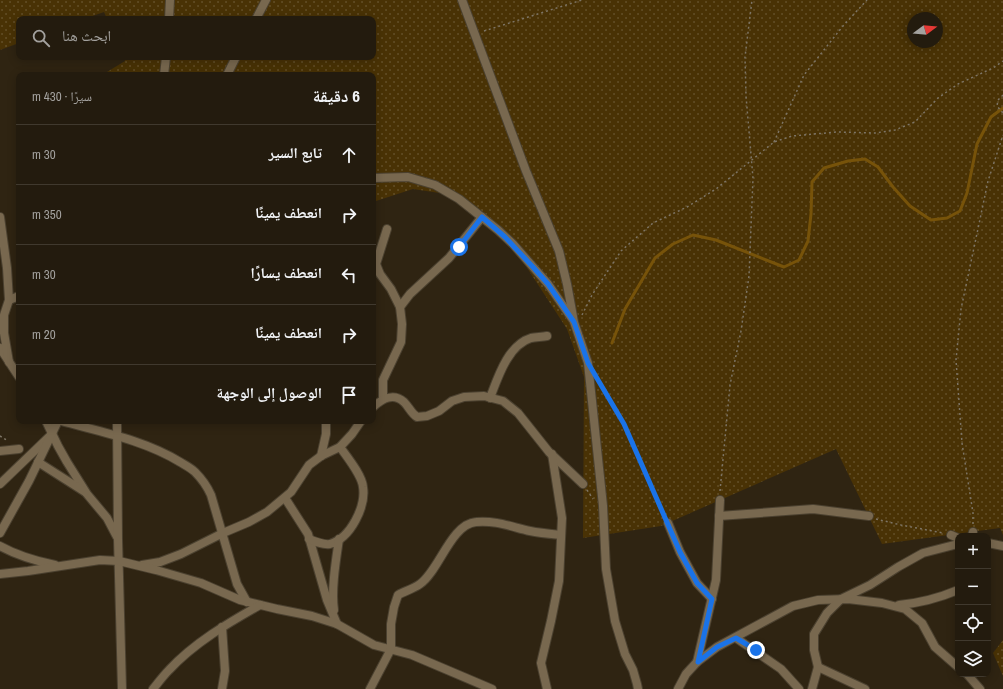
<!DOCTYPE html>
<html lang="ar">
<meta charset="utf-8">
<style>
:root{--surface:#231b0e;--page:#2b2417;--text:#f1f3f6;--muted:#a3a19e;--line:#40392e}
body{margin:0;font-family:"Archivo Narrow","Noto Naskh Arabic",sans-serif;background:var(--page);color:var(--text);direction:rtl}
.controls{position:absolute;right:12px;bottom:12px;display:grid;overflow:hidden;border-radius:8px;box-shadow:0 2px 10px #0003}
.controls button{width:36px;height:36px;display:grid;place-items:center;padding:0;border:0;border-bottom:1px solid var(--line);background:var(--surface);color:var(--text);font:20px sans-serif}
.compass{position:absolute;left:907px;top:12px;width:36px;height:36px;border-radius:50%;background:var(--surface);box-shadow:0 2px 10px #0003;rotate:74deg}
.stop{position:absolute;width:12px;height:12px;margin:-9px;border:3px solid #1a73e8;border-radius:50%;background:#fff}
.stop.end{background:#1a73e8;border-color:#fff;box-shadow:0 1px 4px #0008}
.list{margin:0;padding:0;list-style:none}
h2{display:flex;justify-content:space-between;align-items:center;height:52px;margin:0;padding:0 16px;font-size:17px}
h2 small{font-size:13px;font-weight:400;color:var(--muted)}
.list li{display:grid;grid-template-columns:26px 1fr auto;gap:12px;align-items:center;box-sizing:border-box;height:60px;padding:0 16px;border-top:1px solid var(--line)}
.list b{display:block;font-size:15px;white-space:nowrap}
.list em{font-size:13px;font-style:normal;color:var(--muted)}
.icon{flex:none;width:22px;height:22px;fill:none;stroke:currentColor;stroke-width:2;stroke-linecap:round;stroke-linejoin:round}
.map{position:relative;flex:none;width:1003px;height:689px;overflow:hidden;direction:ltr}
.search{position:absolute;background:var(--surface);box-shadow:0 2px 10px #0003;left:16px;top:16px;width:360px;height:44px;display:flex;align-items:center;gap:10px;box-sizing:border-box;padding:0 14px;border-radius:8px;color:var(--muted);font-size:15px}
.panel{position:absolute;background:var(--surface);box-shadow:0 2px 10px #0003;left:16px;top:72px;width:360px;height:352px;border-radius:8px;direction:rtl}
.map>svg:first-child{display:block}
.grass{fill:url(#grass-dots);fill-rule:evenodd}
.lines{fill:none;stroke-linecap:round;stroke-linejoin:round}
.stream{stroke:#77530a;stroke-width:3}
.minor-casing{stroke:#4b4130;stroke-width:10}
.tertiary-casing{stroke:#4b4130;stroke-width:10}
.path{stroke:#7e7566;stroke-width:1.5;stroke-dasharray:2 3;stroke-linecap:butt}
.minor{stroke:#78684f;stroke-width:8}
.tertiary{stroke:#78684f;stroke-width:8}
.route{stroke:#1a73e8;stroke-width:5}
</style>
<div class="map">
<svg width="1003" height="689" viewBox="0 0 1003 689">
<defs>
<pattern id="grass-dots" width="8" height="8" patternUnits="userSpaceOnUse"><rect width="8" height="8" fill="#493205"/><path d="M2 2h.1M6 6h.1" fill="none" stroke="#634f28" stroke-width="1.8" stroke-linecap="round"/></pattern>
</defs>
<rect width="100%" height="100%" fill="#2f2412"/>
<g class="grass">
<path d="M 0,0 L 1003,0 L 1003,535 L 1000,528 L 882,544 L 836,449 L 661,526 L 583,538 L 584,377 L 567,329 L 516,251 L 446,194 L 413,189 L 373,202 L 373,75 L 102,75 L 125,61 L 124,57 L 373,57 L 373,19 L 107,19 L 104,12 L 84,19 L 19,19 L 19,43 L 0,50 ZM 913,18 L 937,18 L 937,42 L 913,42 Z"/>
<polygon points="1003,640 1003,676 993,653"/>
</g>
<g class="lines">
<polyline class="stream" points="612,343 625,309 655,258 673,244 693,235 716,240 784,267 799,260 808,241 811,214 812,182 824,168 848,161 865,159 878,167 893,187 910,206 931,220 947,218 960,211 967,193 977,144 991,117 1003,108"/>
<g class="minor-casing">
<g id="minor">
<polyline points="462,0 526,171 559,251 567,284 574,322 588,363 603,506 606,569 615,621 625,654 633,670 637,684 638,689"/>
<polyline points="169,19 170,0"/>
<polyline points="164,75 166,57"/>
<polyline points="373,178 408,177 435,185 459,199 498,230 513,244 548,284 573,320"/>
<polyline points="0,217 7,268 9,300"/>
<polyline points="387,229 376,264 380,274 391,289 400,307"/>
<polyline points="0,348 19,377"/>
<polyline points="9,362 4,333 4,315 9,300 19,296"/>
<path d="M 490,398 C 498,377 508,345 531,338 C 536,337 542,337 547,336"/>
<polyline points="383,399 383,380 401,342 402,324 400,307 410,294 449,258 482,217"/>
<path d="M 373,407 C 382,399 393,392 404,402 C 409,407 411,413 417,417 L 427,416 L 439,411 L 452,401 L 464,397 L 484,396 L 503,401 L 518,413 L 549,452 L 583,484"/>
<polyline points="46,421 58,446 67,462 87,494 107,518 117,537"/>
<path d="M 61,421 C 101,432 144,440 180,462 C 185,465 191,468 195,472 C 202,479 207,486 211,495 L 237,584 L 247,602"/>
<polyline points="117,421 118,539 122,689"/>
<polyline points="0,451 19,449"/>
<polyline points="321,456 326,434 326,421"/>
<polyline points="38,462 85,492"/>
<polyline points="0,484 50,436"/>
<polyline points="285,498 308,534 327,600 337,624"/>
<polyline points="719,516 813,509 869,516"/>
<polyline points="668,523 680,552 697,583 712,599"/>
<polyline points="951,535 958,538"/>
<polyline points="972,536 973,532"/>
<path d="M 309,539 C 316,542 323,545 330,544 C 351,538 366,506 363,487 C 362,475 347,457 340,447"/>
<polyline points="988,543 1003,546"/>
<path d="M 0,546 C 18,556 36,561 55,565"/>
<polyline points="142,565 160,562 181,554 223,533 249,522 267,512 291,492 309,465 321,456 340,447 352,434 361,421"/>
<polyline points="0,574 28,571 100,560 119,561 156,570 201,583 240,600 277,609 312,616 337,624 374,645 412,655 492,689"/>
<path d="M 899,605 C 920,603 939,598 958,590"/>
<path d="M 334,610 C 331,589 336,560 339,539"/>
<polyline points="736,638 781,669 799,689"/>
<polyline points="697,662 716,580 720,500"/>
<polyline points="818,667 865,689"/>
<polyline points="967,674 980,689"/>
<path d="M 153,689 C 158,683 163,676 169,670 C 194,643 228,623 260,605"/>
<polyline points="222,689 225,671 222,627"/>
<path d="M 370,689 L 391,649 L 391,624 L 394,607 L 398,595 C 405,591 413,589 420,584 C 439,571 451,524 476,522 C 495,520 512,527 530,531 C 540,533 551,534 561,535"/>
<polyline points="547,689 541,663 551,621 559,581 562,518 552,454"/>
<polyline points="678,689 686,674 697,662 717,647 793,606 818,600 848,599 882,603 905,609 922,623 935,647 958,667"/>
<polyline points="812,689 818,667 814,650 814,634 827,613 841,599 870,585 898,567 923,553 958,544"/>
</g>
</g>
<g class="tertiary-casing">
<g id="tertiary">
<polyline points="256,19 266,0"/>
<polyline points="227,75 236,57"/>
<polyline points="0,533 29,481 58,421"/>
</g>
</g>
<g class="path">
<polyline points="484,31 582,0"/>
<polyline points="1003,95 998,100 997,106 1003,113"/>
<polyline points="774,142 804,75 843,26 867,0"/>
<polyline points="582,315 592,295 621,251 653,223 687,207 716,189 774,142 792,136 837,132 875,133 895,130 915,122 938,98 958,84 993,68 1003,61"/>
<polyline points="600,382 624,424 664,515"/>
<polyline points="0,436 8,441"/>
<polyline points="587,490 593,499"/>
<polyline points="720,491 730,385 741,331 749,276 753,178 746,96 745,57 752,0"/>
<polyline points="876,519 901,525 943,533"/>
<polyline points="973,524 973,513 962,443 956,360 961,309 979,224 988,181 1003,135"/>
</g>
<use href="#minor" class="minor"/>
<use href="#tertiary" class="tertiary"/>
</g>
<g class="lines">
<polyline class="route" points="459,247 482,217 505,237 533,267 548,284 574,322 588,363 624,424 680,552 697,583 712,599 698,662 717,647 736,638 756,650"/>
</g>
</svg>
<div class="controls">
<button>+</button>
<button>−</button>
<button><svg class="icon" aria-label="locate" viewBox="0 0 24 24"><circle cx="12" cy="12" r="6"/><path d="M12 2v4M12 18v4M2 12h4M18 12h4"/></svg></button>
<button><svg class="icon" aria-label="layers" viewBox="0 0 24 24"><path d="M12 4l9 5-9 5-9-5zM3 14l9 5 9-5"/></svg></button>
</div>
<svg class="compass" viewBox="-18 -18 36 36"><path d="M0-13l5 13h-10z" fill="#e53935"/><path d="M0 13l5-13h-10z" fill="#a3a19e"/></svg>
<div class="stop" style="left:459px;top:247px"></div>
<div class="stop end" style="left:756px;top:650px"></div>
<div class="search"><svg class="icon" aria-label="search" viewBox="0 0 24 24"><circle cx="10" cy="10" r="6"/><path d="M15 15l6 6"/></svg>ابحث هنا</div>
<section class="panel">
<h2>6 دقيقة<small>سيرًا · 430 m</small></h2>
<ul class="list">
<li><svg class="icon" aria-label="ahead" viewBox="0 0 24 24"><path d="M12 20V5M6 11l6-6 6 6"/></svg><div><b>تابع السير</b></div><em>30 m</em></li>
<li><svg class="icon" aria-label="right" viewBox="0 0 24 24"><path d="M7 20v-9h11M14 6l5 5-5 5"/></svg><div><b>انعطف يمينًا</b></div><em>350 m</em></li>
<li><svg class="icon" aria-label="left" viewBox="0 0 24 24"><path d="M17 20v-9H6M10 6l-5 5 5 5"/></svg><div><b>انعطف يسارًا</b></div><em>30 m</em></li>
<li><svg class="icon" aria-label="right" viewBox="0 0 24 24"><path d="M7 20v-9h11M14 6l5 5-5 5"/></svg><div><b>انعطف يمينًا</b></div><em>20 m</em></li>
<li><svg class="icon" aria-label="arrive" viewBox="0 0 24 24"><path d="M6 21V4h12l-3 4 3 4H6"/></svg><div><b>الوصول إلى الوجهة</b></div></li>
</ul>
</section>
</div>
